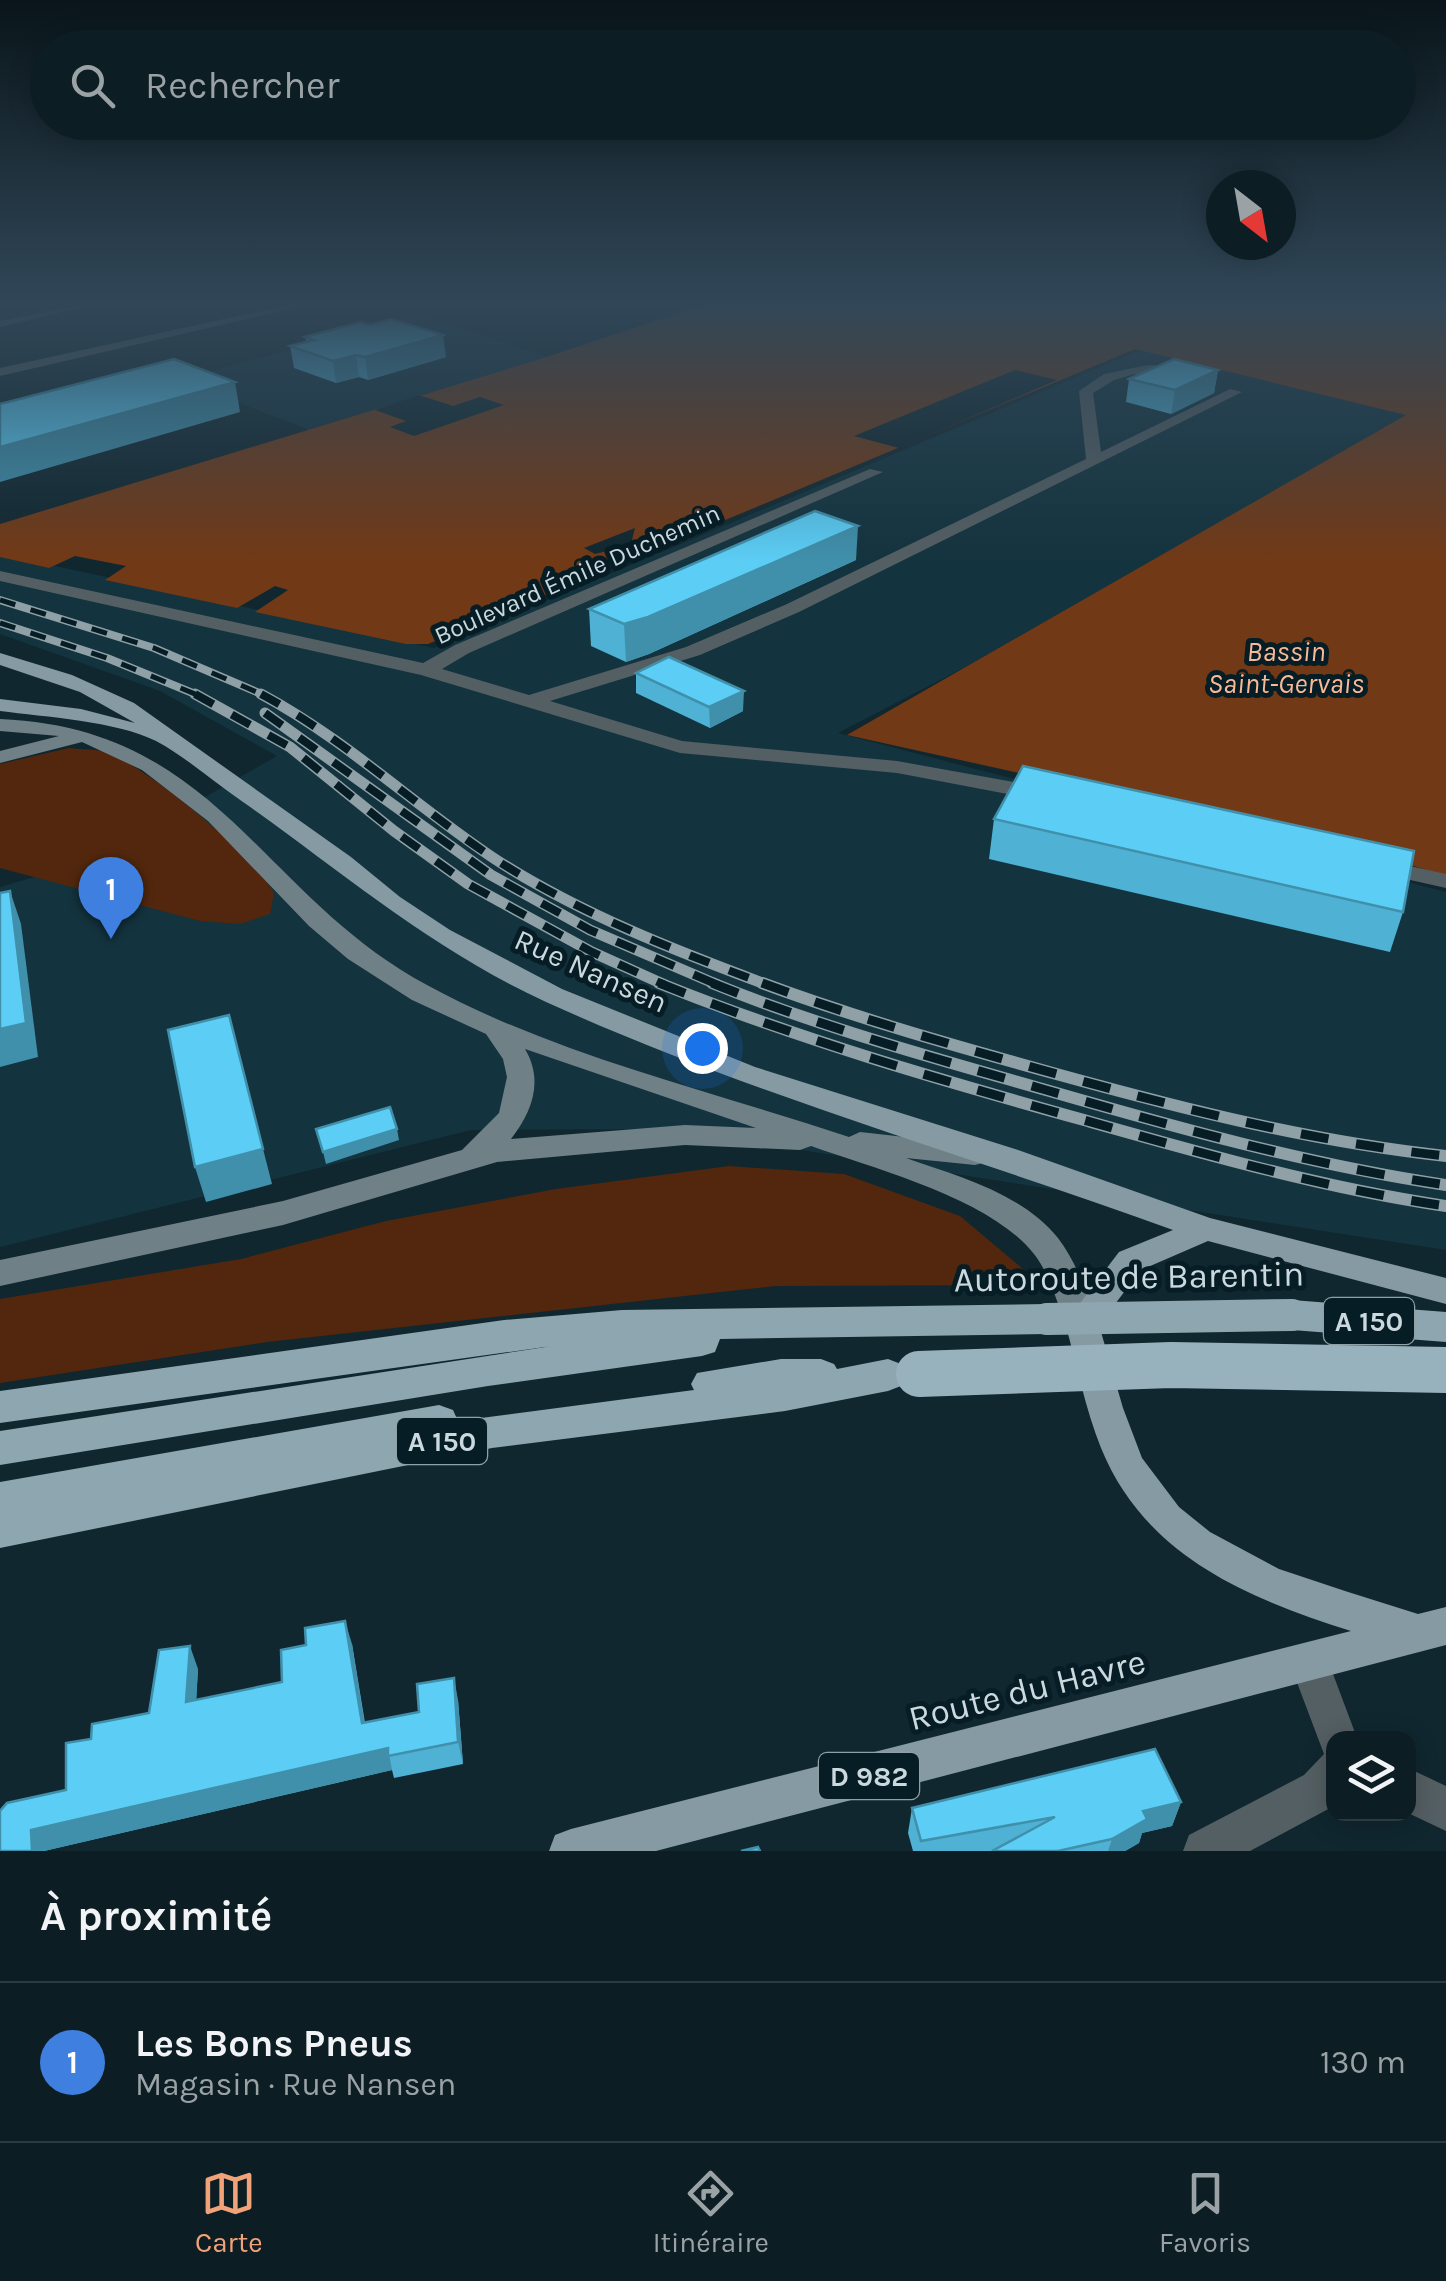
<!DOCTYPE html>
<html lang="fr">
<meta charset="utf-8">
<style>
:root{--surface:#0c1d23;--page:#1a2a30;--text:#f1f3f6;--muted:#9aa2a6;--line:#2c3b41;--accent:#f0a279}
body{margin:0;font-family:Karla,sans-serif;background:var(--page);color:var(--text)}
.controls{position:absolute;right:30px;bottom:30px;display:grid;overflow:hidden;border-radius:20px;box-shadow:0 5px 25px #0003}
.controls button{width:90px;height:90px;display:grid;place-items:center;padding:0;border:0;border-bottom:2px solid var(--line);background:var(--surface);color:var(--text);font:50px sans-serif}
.compass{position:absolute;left:1206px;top:170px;width:90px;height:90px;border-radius:50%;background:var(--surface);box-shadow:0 5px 25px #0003;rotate:149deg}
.you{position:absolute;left:702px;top:1048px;width:35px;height:35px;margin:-25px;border:8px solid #fff;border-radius:50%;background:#1a73e8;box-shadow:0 0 0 15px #1a73e833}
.badge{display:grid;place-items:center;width:65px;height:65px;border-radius:50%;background:var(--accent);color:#fff;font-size:32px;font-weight:700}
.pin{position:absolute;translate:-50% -82px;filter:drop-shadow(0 2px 5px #0008)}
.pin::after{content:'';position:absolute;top:52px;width:35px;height:30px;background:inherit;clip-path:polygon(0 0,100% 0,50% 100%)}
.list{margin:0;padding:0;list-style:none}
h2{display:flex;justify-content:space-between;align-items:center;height:130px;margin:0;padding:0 40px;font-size:42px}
h2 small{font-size:32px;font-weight:400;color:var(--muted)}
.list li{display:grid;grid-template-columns:65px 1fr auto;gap:30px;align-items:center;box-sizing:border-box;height:160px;padding:0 40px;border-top:2px solid var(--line)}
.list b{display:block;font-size:38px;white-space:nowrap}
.list p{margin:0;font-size:32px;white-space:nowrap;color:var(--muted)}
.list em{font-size:32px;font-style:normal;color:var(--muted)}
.icon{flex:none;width:55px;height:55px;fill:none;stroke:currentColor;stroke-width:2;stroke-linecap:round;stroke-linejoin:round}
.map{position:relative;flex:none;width:1446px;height:1851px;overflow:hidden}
.search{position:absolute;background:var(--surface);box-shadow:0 5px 25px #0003;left:30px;right:30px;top:30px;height:110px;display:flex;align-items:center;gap:25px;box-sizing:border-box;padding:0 35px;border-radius:55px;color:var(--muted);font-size:38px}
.sheet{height:290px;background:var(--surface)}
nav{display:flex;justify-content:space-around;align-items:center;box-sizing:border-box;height:140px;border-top:2px solid var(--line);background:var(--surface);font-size:28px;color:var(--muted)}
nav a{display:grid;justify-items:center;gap:5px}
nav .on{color:var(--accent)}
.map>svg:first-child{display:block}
.built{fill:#13333e}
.green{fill:#52270d}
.water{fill:#723916}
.pier{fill:#10272f}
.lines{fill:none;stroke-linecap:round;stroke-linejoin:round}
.pedestrian{fill:#545f63;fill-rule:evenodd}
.minor{fill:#545f63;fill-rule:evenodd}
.secondary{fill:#708087;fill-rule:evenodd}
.primary{fill:#859aa3;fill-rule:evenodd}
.trunk{fill:#8ea6b0;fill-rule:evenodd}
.rail-far2-casing{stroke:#8fa0a6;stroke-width:8}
.rail-far1-casing{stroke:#8fa0a6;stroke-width:11}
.rail-casing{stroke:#8fa0a6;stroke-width:12}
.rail-far2{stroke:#061d25;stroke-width:5;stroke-dasharray:16;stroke-linecap:butt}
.rail-far1{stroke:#061d25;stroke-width:8;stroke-dasharray:21;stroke-linecap:butt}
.rail{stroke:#061d25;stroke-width:9;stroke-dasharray:28;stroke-linecap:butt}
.trunk-bridge{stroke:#8ea6b0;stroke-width:32}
.motorway-bridge{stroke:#97b2bc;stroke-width:46}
.wall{fill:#4fb1d4}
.shaded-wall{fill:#4090ac}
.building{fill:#5ccef6;stroke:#4090ac;stroke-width:2.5}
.labels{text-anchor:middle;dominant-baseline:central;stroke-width:10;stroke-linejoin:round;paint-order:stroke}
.far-street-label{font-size:25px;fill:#cbd9de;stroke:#061d25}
.far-water-label{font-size:28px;font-style:italic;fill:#f9b997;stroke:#061d25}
.shield{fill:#061d25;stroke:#90a1a6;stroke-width:2.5}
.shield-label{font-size:28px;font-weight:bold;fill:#cbd9de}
.street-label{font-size:30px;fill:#cbd9de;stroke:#061d25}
.near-street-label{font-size:35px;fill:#cbd9de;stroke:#061d25}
</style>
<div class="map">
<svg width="1446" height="1851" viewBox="0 0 1446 1851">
<rect width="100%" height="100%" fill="#10272f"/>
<g class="built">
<polygon points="421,315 547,357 309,430 179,380"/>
<polygon points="1141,350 1414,414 969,665 838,733 1446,892 1446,1250 665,1129 471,1130 0,1247 0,887 96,859 277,756 160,691 0,634 0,554 434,648"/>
</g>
<g class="green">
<path d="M 69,748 C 81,750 97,748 108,753 C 150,769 253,855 274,893 L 270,914 L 240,924 L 200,921 L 0,868 L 0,764 Z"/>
<polygon points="729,1166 844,1174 960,1216 1042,1285 776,1286 267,1342 0,1383 0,1299 241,1259 386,1221 556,1189"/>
</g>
<polygon class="water" points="707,304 1446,304 1446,876 1341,844 847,735 1406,415 1135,349 651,551 631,544 635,528 584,548 595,554 619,548 638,556 428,644 406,644 255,612 288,590 275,586 237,608 105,580 126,566 75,556 49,568 0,557 0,524 537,360"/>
<g class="pier">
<polygon points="1015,370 1057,380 899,448 854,436"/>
<polygon points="419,395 453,406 480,397 504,405 414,436 390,427 406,421 375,410"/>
</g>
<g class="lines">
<polygon class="pedestrian" points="82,304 98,304 0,327 0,321"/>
<g class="minor">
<polygon points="293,304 313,304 0,376 0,368"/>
<polygon points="1148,365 1189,367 1196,371 1189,375 1135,374 1114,380 1093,393 1101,452 1230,389 1242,392 799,612 700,655 550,701 682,741 897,761 1053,789 1056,794 1045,801 897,773 680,753 421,675 0,581 0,571 423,663 455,645 870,469 883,472 469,653 442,669 529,695 686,647 787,604 1086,459 1079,391 1104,374"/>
<polygon points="1378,859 1446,874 1446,888 1370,871 1366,866"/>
<polygon points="1310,1644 1324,1650 1357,1738 1334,1738 1334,1806 1250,1851 1183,1851 1189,1835 1304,1775 1324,1754 1290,1664 1296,1650"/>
<polygon points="1408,1768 1446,1786 1446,1831 1408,1813"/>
</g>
<path class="secondary" d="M 0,719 C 219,728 259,895 427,985 C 557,1056 709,1090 849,1137 L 860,1132 L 986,1146 L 990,1154 L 986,1162 L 975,1165 L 906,1158 C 957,1176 1022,1193 1058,1238 C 1077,1263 1087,1294 1099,1323 L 1094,1332 L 1082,1336 L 1070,1332 C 1057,1307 1052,1277 1034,1254 C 991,1199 876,1169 811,1146 L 800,1150 L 685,1145 L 497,1162 L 283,1225 L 0,1286 L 0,1260 L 283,1201 L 462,1150 L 499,1113 L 507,1077 L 503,1059 L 486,1034 L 412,1000 L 348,959 L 309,926 L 208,821 L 142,770 L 82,742 L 0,763 L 0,751 L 59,736 L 0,731 ZM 525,1049 L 756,1128 L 685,1125 L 511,1139 C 532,1112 544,1081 525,1049 Z"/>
<path class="primary" d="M 0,653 L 72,675 L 134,703 L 351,857 L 400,897 L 450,930 L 562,989 L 755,1067 L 1015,1149 L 1210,1218 L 1446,1278 L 1446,1304 L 1208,1241 L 1141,1270 L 1099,1325 L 1123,1408 L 1142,1458 L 1179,1507 L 1210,1532 L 1279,1569 L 1345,1591 L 1418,1614 L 1446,1607 L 1446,1645 L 656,1851 L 549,1851 L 555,1835 L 571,1829 L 1351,1631 C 1247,1598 1145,1556 1101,1448 C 1085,1408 1077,1365 1065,1323 L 1119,1252 L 1173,1230 C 964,1154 749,1094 546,1002 C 434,951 342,872 243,802 C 215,783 186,757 156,741 C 116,721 45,717 0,711 L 0,699 L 81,709 L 135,723 L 80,692 L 0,665 Z"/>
<g class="trunk">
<polygon points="1292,1300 1446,1312 1446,1342 1292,1330 1279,1325 1274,1315 1279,1305"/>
<polygon points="1047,1304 1060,1309 1065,1319 1060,1329 1047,1334 720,1339 715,1352 702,1356 488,1386 0,1465 0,1431 552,1346 0,1423 0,1391 504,1320 622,1310"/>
<polygon points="781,1359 821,1359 834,1364 837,1369 888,1359 901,1364 907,1375 901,1386 888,1391 785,1411 492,1448 0,1548 0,1482 439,1405 453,1410 458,1421 694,1390 691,1384 697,1373"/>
</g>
<g class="rail-far2-casing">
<g id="rail-far2">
<polyline points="0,600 154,648 266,696"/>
<polyline points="0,623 107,658 200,696"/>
</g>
</g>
<g class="rail-far1-casing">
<g id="rail-far1">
<polyline points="195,694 290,747 394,831 468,884 592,952 665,985"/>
<path d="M 261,694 C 347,740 417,808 498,861 C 581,914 676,951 768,985"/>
<polyline points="265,713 491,875 590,930 718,985"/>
</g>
</g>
<g class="rail-casing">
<g id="rail">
<path d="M 659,983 C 798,1039 940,1080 1084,1120 C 1204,1154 1323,1188 1446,1206"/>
<path d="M 712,983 C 820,1027 934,1058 1046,1090 C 1178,1128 1310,1165 1446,1185"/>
<path d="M 762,983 C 859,1019 959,1047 1060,1075 C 1187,1110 1314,1142 1446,1156"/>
</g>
</g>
<use href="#rail-far2" class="rail-far2"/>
<use href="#rail-far1" class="rail-far1"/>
<use href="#rail" class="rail"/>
<polyline class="trunk-bridge" points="1047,1319 1292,1315"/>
<polyline class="motorway-bridge" points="919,1374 1171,1365 1446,1370"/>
</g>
<g class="wall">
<polygon points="305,337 446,357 368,380 359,377 336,383 294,368 290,346 306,342"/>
<polygon points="1218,370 1214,393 1171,414 1126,402 1129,379"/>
<polygon points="856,560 649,654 626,662 591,646 589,609"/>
<polygon points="636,673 743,711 710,728 636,693"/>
<polygon points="994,819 1403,912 1390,952 989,859"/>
<polygon points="352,1644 365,1723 419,1712 458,1700 463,1764 394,1778 392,1770 44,1851 0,1851 66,1790 91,1739 149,1713 198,1669 196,1700 282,1682"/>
<polygon points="1181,1802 1172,1826 1142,1833 1139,1843 1125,1851 913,1851 908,1833 912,1808"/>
</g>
<g class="shaded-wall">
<polygon points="443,335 446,357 368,380 365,357"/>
<polygon points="356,355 359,377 336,383 333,361"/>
<polygon points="1218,370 1214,393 1171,414 1175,390"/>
<polygon points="235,382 240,412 0,482 0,447"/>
<polygon points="858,526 856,560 649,654 626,662 624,624"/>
<polygon points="744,691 743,711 710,728 709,707"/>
<polygon points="10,891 21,924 38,1057 0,1067 0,1029"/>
<polygon points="397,1129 399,1140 326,1164 323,1152"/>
<polygon points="263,1149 272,1184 206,1202 195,1167"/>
<polygon points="345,1621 352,1644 368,1745 362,1723"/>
<polygon points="190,1646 198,1669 195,1725 186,1702"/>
<polygon points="454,1678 458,1700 463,1764 458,1742"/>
<polygon points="388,1748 392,1770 44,1851 32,1851 31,1830"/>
<polygon points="1181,1802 1172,1826 1142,1833 1139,1843 1125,1851 1108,1851 1112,1839 1143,1811"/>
</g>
<g class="building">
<polygon points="391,319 443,335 365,357 356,355 333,361 290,346 314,340 305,337 361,322 370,325"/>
<polygon points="174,359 235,382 0,447 0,404"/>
<polygon points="1174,359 1218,370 1175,390 1129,379"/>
<polygon points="815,511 858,526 648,617 624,624 589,609"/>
<polygon points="669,657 744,691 709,707 636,673"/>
<polygon points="1023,766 1414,851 1403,912 994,819"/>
<polygon points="10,891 26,1023 0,1029 0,893"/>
<polygon points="229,1015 263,1149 195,1167 168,1030"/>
<polygon points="390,1107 397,1129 323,1152 316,1129"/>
<polygon points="345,1621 362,1723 419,1712 417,1684 454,1678 458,1742 388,1756 388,1748 31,1830 32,1851 0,1851 0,1811 7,1803 66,1790 66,1743 91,1739 92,1724 149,1713 159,1650 190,1646 186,1702 282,1682 281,1650 306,1645 305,1628"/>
<polygon points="1155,1749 1181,1802 1143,1811 1147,1819 1112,1839 1058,1851 992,1851 1055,1817 921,1841 912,1808"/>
<polygon points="758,1847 760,1851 741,1851"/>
</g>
<linearGradient id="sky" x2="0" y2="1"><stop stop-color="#09151a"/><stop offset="0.54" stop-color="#314758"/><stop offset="1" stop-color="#314758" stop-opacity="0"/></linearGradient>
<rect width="1446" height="563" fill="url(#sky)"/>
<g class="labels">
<g class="far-street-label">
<text transform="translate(577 574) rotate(-24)">Boulevard Émile Duchemin</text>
</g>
<g class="far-water-label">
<text x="1286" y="651">Bassin<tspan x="1286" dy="32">Saint-Gervais</tspan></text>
</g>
<g class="shield">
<rect x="1324" y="1298" width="90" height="46" rx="8"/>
<rect x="397" y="1418" width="90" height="46" rx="8"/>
<rect x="819" y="1753" width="100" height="46" rx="8"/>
</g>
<g class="shield-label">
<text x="1369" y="1321">A 150</text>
<text x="442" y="1441">A 150</text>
<text x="869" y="1776">D 982</text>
</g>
<g class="street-label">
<text transform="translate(591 971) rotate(24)">Rue Nansen</text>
</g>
<g class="near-street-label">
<text transform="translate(1129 1277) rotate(-1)">Autoroute de Barentin</text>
<text transform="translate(1027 1690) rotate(-14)">Route du Havre</text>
</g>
</g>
</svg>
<div class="controls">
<button><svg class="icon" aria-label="layers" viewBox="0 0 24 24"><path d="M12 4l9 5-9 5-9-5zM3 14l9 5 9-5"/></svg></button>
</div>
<svg class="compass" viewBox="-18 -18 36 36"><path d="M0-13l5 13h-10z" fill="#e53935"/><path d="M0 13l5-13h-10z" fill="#9aa2a6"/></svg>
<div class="you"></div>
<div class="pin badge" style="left:111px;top:939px;background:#3f7fe0">1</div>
<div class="search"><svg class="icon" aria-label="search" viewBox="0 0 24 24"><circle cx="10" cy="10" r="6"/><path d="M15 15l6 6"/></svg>Rechercher</div>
</div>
<section class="sheet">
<h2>À proximité<small></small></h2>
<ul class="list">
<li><span class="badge" style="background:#3f7fe0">1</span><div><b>Les Bons Pneus</b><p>Magasin · Rue Nansen</p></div><em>130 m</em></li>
</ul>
</section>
<nav>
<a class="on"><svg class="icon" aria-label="map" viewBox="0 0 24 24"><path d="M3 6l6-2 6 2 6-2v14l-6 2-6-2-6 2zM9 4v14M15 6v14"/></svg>Carte</a>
<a><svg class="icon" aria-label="directions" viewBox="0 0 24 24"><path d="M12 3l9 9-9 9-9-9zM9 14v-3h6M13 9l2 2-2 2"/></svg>Itinéraire</a>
<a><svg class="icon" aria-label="saved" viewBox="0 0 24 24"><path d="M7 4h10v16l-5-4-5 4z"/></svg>Favoris</a>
</nav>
